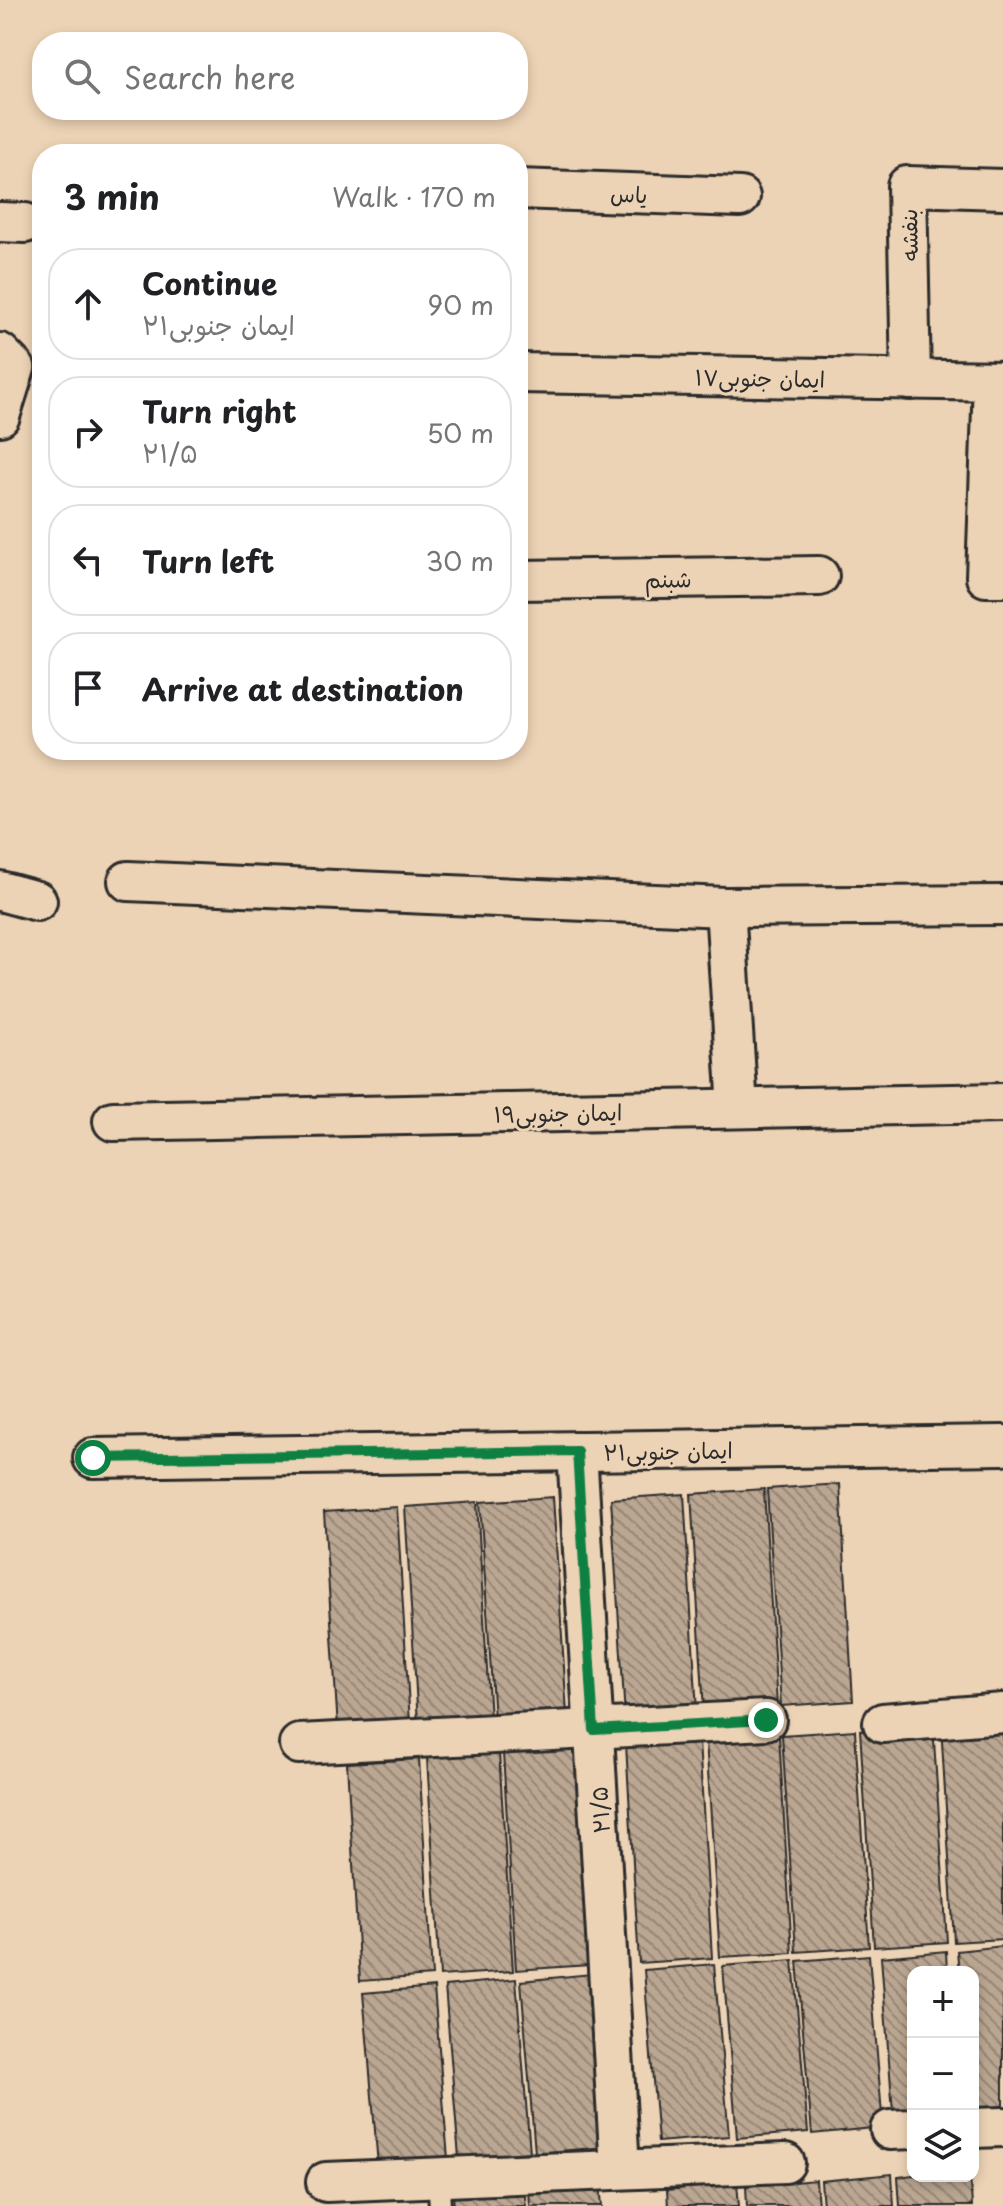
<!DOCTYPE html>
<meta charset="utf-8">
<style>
:root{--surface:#fff;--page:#f6f6f6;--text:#202124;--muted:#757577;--line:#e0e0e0}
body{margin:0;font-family:"Playpen Sans","Playpen Sans Arabic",sans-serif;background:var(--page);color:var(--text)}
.controls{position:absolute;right:24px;bottom:24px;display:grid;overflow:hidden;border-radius:16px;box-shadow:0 4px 12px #0003}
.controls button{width:72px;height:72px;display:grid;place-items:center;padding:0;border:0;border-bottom:2px solid var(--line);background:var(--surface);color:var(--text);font:40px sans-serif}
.stop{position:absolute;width:24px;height:24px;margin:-18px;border:6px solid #0b8043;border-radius:50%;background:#fff}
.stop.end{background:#0b8043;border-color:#fff;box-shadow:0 2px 8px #0008}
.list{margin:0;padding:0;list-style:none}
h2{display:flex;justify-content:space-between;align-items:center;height:104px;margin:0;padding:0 32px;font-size:34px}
h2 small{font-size:26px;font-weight:400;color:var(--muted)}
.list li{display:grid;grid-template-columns:52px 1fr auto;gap:24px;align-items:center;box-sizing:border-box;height:112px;margin:0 16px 16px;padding:0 16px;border:2px solid var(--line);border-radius:32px}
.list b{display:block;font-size:30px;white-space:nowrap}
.list p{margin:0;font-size:26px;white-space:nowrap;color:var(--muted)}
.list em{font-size:26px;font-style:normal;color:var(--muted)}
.icon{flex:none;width:44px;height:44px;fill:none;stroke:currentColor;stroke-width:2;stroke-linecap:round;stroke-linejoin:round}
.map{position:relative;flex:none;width:1003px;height:2206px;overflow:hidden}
.search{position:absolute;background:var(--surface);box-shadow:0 4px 12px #0003;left:32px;top:32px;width:496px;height:88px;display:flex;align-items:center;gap:20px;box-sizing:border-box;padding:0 28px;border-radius:32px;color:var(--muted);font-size:30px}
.panel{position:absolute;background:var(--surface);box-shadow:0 4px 12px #0003;left:32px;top:144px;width:496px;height:616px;border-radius:32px}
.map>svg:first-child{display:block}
.building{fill:url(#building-back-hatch);stroke:#2b2b2b;stroke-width:2}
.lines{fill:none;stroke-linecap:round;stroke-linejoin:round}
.service-casing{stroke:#2b2b2b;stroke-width:26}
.minor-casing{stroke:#2b2b2b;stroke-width:44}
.service{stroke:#edd3b5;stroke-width:20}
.minor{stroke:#edd3b5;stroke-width:38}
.route{stroke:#0b8043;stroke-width:10}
.labels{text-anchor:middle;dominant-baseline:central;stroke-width:6;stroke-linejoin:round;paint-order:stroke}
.street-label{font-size:22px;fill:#2b2b2b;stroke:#edd3b5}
</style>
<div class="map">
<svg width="1003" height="2206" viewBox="0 0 1003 2206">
<defs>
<pattern id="building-back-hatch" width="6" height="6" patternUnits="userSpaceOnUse" patternTransform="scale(2)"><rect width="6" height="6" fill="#baa691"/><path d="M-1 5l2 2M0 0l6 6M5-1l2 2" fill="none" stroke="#978777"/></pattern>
</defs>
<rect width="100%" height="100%" fill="#edd3b5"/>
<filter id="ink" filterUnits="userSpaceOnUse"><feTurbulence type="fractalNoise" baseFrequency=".0125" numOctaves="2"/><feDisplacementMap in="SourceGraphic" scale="16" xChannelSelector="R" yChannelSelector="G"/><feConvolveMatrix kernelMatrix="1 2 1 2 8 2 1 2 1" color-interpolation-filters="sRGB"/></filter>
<g filter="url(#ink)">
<g class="building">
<polygon points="840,1484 853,1701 781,1706 767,1489"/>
<polygon points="764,1489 777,1706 704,1711 691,1494"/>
<polygon points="684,1494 697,1712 625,1717 611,1499"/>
<polygon points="553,1497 567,1714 494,1719 480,1502"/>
<polygon points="477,1502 490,1719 418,1724 405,1507"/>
<polygon points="397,1507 410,1724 338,1729 324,1512"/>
<polygon points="1003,1721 1003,1939 954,1942 941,1725"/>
<polygon points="933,1725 947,1942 874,1947 860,1730"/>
<polygon points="855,1730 869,1947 796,1952 782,1735"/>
<polygon points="779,1735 792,1953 720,1957 706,1740"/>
<polygon points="699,1741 712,1958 639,1963 626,1745"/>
<polygon points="576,1748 589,1965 516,1970 503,1753"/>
<polygon points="499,1753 513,1971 440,1976 427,1758"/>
<polygon points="419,1759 432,1976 360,1981 347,1763"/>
<polygon points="1003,1946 1003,2120 973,2122 973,1972 959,1972 957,1951"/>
<polygon points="946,1951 947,1972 913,1972 913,2124 894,2126 881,1957"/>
<polygon points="869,1955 883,2127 812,2134 797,1961"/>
<polygon points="793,1960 808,2132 737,2138 723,1966"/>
<polygon points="714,1964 729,2136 658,2142 644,1970"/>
<polygon points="591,1974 606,2147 535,2153 521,1981"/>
<polygon points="516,1979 530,2152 459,2158 445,1986"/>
<polygon points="434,1987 448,2159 378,2165 363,1993"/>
<polygon points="892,2174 894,2206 823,2206 821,2181"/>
<polygon points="913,2175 970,2176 972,2206 900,2206 898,2177"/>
<polygon points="816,2180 818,2206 747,2206 746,2186"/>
<polygon points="737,2183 739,2206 668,2206 667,2190"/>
<polygon points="600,2184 602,2206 530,2206 529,2190"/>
<polygon points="524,2189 526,2206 454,2206 453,2195"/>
</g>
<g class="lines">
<g class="service-casing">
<polyline id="service" points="438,2177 440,2206"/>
</g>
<g class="minor-casing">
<g id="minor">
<polyline points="518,189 740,197"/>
<polyline points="0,222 25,223"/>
<polyline points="0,353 15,368 0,416"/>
<polyline points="518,373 1003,381"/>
<polyline points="911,380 907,186 1003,189"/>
<polyline points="993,381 986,577 1003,577"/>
<polyline points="518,580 819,576"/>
<polyline points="128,881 725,907 1003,905"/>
<polyline points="0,891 37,901"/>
<polyline points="725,907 738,1108"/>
<polyline points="113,1121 1003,1103"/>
<polyline points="577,1451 620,2168"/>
<polyline points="93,1458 1003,1445"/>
<polyline points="883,1723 1003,1713"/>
<polyline points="299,1744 766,1720"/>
<polyline points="973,2128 1003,2127"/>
<polyline points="890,2130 913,2129"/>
<polyline points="326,2182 785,2163"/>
</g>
</g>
<use href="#service" class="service"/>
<use href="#minor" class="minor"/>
</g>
</g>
<g class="lines" filter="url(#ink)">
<polyline class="route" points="93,1458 577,1451 594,1730 766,1720"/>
</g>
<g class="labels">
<g class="street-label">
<text transform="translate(629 193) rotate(2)">یاس</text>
<text transform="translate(908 235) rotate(-91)">بنفشه</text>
<text transform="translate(760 377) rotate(1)">ایمان جنوبی۱۷</text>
<text transform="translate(668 578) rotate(-1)">شبنم</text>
<text transform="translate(558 1112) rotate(-1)">ایمان جنوبی۱۹</text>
<text transform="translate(668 1450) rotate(-1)">ایمان جنوبی۲۱</text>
<text transform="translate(599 1810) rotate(-93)">۲۱/۵</text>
</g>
</g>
</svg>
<div class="controls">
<button>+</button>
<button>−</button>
<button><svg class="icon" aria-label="layers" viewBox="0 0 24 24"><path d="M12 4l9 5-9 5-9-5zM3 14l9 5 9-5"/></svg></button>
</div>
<div class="stop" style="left:93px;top:1458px"></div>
<div class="stop end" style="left:766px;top:1720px"></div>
<div class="search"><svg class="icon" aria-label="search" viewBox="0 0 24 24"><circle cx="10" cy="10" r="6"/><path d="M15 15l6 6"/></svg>Search here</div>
<section class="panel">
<h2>3 min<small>Walk · 170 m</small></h2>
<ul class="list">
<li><svg class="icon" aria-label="ahead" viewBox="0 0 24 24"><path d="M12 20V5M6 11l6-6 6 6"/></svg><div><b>Continue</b><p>ایمان جنوبی۲۱</p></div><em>90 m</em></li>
<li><svg class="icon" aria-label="right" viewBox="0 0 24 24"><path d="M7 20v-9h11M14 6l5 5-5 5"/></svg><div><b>Turn right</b><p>۲۱/۵</p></div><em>50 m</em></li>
<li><svg class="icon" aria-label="left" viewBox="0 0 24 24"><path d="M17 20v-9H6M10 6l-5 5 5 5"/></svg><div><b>Turn left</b></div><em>30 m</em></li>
<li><svg class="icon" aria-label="arrive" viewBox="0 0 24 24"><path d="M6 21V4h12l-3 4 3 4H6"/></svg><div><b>Arrive at destination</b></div></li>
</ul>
</section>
</div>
